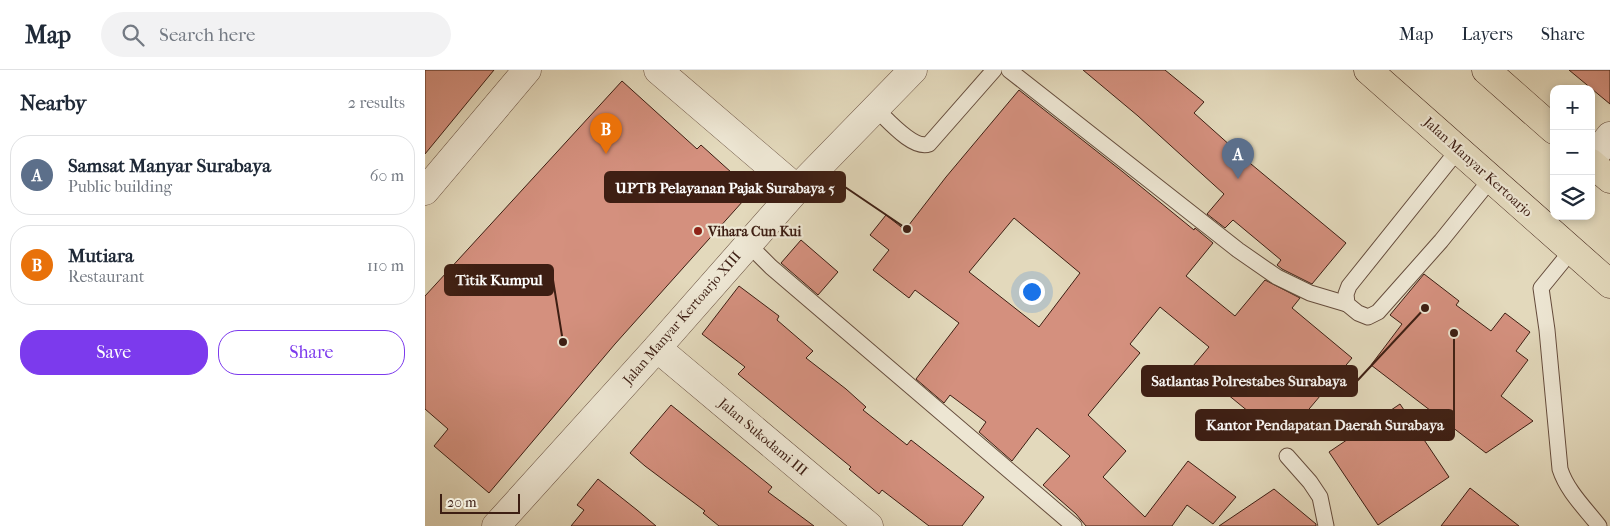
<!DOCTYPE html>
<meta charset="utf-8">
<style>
:root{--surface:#fff;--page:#f2f2f3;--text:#1f2937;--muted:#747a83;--line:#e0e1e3;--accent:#7c3aed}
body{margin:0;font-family:"IM FELL French Canon",serif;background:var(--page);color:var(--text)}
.controls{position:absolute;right:15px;top:15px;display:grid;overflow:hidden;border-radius:10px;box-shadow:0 2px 8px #0003}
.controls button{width:45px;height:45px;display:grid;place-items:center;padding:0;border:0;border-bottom:1px solid var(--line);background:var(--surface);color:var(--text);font:25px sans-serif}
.scale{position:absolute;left:15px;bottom:12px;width:80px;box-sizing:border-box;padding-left:5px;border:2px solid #3d1e13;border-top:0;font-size:14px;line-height:18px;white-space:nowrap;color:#3d1e13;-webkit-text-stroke:4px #ede6d3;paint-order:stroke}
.you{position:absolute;left:606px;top:221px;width:18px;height:18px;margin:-12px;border:4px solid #fff;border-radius:50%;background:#1a73e8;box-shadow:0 0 0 8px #1a73e833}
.badge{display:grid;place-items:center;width:32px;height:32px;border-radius:50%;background:var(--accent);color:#fff;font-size:16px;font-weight:700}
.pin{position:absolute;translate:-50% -41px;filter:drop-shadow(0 1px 2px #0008)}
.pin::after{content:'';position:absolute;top:26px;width:18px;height:15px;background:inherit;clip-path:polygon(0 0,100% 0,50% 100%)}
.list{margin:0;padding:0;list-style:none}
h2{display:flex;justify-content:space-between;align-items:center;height:65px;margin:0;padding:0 20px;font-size:21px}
h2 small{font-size:16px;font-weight:400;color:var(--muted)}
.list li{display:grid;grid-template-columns:32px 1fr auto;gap:15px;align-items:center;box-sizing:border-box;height:80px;margin:0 10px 10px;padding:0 10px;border:1px solid var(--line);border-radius:20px}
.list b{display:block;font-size:19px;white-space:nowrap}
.list p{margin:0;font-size:16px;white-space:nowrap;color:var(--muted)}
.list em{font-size:16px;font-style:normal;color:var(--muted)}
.actions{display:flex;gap:10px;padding:15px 20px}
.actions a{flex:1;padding:11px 0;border:1px solid var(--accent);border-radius:20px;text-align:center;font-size:18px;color:var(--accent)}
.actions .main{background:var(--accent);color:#fff}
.icon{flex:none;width:28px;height:28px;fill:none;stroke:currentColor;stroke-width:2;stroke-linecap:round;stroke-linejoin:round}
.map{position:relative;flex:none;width:1185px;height:456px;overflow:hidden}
header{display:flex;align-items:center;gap:30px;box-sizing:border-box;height:70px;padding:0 25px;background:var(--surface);border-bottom:1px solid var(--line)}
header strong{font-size:24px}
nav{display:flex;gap:28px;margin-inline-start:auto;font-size:18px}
.search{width:350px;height:45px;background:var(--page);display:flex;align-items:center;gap:12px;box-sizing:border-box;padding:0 18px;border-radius:28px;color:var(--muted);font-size:19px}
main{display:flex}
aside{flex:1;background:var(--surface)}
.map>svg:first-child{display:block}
.building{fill:#d4907e;stroke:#3d1e13;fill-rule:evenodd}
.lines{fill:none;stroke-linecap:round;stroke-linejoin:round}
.service-casing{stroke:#664d3d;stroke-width:17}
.minor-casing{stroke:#664d3d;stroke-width:29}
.primary-casing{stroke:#3d1e13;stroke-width:29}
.service{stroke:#ede6d3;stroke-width:15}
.minor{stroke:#ede6d3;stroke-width:28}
.primary{stroke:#e3d9bc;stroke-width:28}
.poi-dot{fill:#8f2418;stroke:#ede6d3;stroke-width:2}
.labels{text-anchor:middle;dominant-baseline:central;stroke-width:4.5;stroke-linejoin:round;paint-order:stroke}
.street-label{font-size:14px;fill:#3d1e13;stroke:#ede6d3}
.poi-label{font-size:14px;font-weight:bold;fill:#3d1e13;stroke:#ede6d3;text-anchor:start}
.leader{fill:none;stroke:#3d1e13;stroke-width:2}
.callout-dot{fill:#3d1e13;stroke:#ede6d3;stroke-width:2}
.callout{fill:#3d1e13;stroke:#3d1e13;stroke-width:2}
.callout-label{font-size:15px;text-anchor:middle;font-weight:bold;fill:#fff}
</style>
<header>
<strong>Map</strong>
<div class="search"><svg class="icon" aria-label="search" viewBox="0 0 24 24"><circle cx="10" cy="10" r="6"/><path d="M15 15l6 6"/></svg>Search here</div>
<nav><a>Map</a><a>Layers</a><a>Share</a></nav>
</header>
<main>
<aside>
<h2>Nearby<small>2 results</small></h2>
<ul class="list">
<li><span class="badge" style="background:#5c6f8a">A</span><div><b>Samsat Manyar Surabaya</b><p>Public building</p></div><em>60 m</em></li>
<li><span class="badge" style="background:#e8710a">B</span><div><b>Mutiara</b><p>Restaurant</p></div><em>110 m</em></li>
</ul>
<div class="actions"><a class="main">Save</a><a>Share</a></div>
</aside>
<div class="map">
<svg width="1185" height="456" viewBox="0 0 1185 456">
<rect width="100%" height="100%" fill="#e3d9bc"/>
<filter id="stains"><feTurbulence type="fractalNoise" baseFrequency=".004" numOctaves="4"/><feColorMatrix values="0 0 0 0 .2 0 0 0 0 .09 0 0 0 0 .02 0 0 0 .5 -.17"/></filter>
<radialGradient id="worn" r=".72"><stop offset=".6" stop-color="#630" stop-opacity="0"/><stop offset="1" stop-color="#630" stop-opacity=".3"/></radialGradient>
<g class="building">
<polygon points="0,0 69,0 0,84"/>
<polygon points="658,0 740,0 779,32 769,43 826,94 921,173 887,214 857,199 852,195 856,190 808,150 800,158 782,144 799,124 713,46"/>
<polygon points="1144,0 1185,0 1185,34"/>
<polygon points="197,11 272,79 276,75 327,121 190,274 64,423 9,376 23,359 0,339 0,226"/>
<path d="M 594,20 L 698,102 L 769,160 L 770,158 L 788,173 L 761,206 L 810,246 L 840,210 L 875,228 L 867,238 L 927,288 L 858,370 L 768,296 L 784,277 L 735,237 L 705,274 L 715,283 L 663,345 L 701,381 L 678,407 L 720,447 L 763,391 L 811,427 L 788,454 L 762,435 L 747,456 L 661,456 L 651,444 L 618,415 L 645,386 L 612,358 L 587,391 L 554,362 L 561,352 L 525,325 L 519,333 L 491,309 L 534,253 L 490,220 L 484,228 L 448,200 L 464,180 L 445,165 L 461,145 L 480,160 L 521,107 ZM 589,148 L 655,203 L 614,257 L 544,202 Z"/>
<polygon points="376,170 413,202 393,225 356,193"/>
<polygon points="999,204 1034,231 1031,235 1066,261 1080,243 1105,262 1091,281 1103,290 1076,326 1108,351 1061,383 946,295 977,254 965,245"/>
<polygon points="314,216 354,246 352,250 388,281 381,288 421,319 441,337 438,340 482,375 486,370 559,427 537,456 504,456 457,420 454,424 424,399 426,397 313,304 320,297 277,264"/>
<polygon points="975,334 1024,407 953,455 904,382"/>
<polygon points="246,335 347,417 343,422 389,456 294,456 278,443 280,441 220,396 205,383"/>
<polygon points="173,409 212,440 231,456 146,456 159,440 152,435"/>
<polygon points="1045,418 1094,456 1016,456"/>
<polygon points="849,419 891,454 891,456 794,456"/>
</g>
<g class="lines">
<g class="service-casing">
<g id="service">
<polyline points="584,0 813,180 852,207 885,223 922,234"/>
<path d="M 451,39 C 463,50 488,80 504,74 L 569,0"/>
<polyline points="1033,80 924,216 921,224 922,234 933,243 943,247 953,242 1016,171 1066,109"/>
<polyline points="323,174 346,197 649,456"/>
<path d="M 1147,180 L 1116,218 L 1122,260 L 1135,399 C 1142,421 1160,438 1174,456"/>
<polyline points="862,386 885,412 895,427 901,456"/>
</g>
</g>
<g class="minor-casing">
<g id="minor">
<polyline points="233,0 372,119"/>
<polyline points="1166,90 1185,66"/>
<polyline points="0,121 102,0"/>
<polyline points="232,278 444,456"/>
<polyline points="71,456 232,278 372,119 488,0"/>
</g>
</g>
<g class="primary-casing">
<g id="primary">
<polyline points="943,0 1185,214"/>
<polyline points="1061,0 1129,60"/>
<polyline points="1166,93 1185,109"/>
</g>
</g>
<use href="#service" class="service"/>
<use href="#minor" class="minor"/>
<use href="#primary" class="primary"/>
</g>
<circle class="poi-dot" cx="273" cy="161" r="5"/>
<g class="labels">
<g class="street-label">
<text transform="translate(1053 97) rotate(42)">Jalan Manyar Kertoarjo</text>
<text transform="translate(257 248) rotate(-49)">Jalan Manyar Kertoarjo XIII</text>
<text transform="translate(338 367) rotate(40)">Jalan Sukodami III</text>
</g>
<g class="poi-label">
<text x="283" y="161">Vihara Cun Kui</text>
</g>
</g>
<path class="leader" d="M482 159L420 117M138 272L128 210M1000 238L932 311M1029 263L1029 355"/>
<g class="callout-dot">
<circle cx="482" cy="159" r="5"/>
<circle cx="138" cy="272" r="5"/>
<circle cx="1000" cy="238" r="5"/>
<circle cx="1029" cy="263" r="5"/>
</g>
<g class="callout">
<rect x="180" y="102" width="240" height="30" rx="5"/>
<rect x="20" y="195" width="108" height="30" rx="5"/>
<rect x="717" y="296" width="215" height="30" rx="5"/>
<rect x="771" y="340" width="258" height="30" rx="5"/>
</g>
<g class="callout-label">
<text x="300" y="123">UPTB Pelayanan Pajak Surabaya 5</text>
<text x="74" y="215">Titik Kumpul</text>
<text x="824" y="316">Satlantas Polrestabes Surabaya</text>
<text x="900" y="360">Kantor Pendapatan Daerah Surabaya</text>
</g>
<rect width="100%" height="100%" filter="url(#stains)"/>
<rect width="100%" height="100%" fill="url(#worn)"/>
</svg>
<div class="controls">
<button>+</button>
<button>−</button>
<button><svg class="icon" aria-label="layers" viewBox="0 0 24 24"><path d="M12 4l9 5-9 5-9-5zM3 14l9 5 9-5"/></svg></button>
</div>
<div class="scale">20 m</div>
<div class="you"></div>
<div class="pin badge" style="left:813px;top:109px;background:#5c6f8a">A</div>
<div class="pin badge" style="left:181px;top:84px;background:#e8710a">B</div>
</div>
</main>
